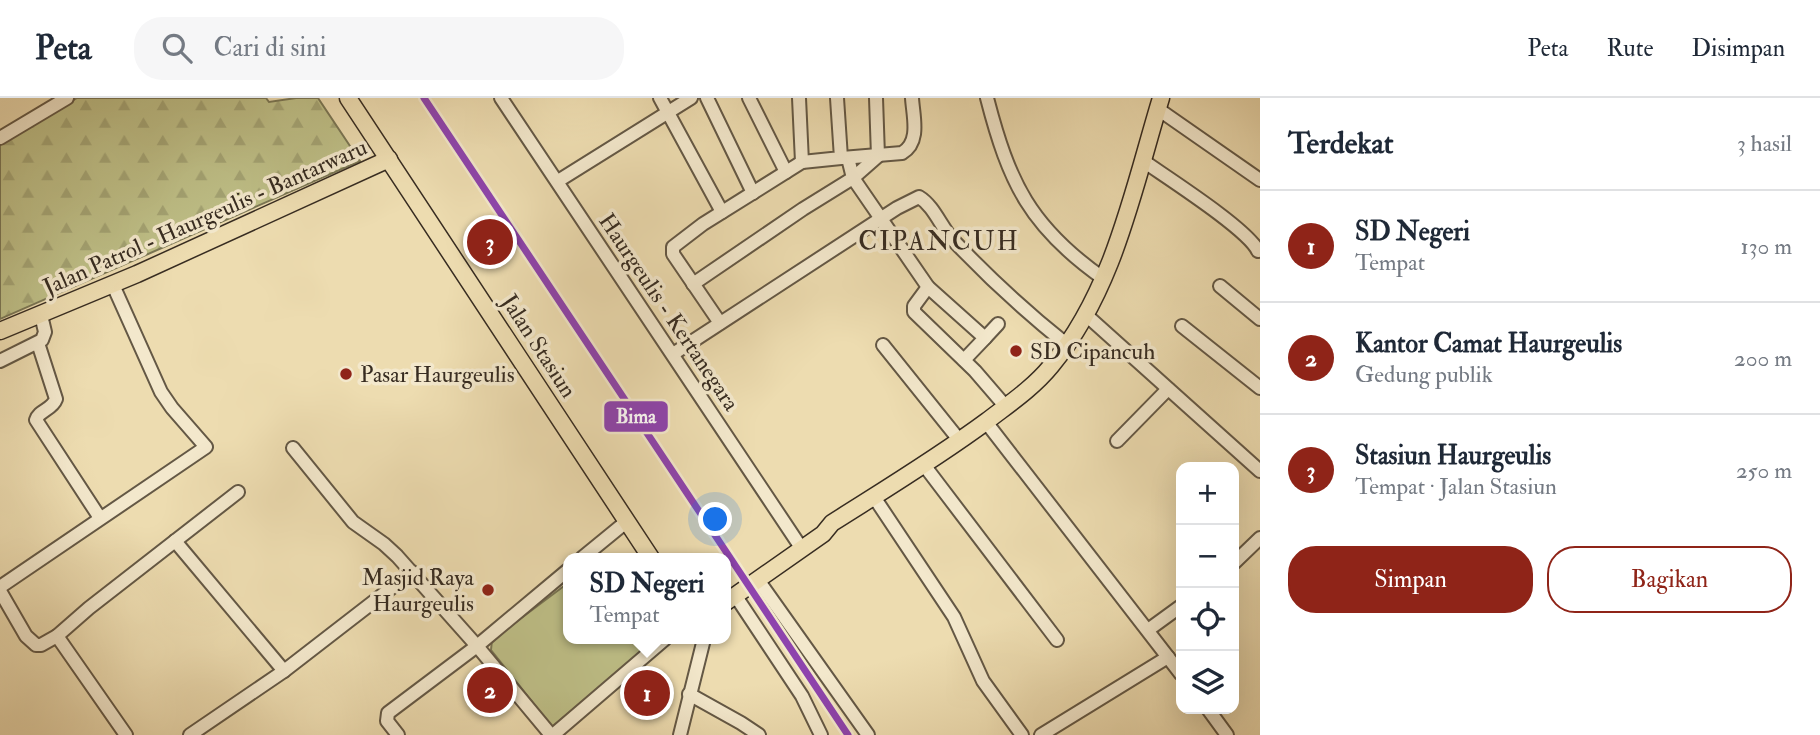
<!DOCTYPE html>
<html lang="id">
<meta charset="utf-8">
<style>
:root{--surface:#fff;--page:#f6f6f7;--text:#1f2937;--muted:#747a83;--line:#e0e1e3;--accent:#8f2418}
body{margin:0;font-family:"IM FELL Double Pica",serif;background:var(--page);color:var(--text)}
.controls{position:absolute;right:21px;bottom:21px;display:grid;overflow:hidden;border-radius:14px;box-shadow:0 7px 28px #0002}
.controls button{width:63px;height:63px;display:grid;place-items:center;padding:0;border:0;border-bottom:2px solid var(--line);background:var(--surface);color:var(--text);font:35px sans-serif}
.you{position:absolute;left:716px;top:422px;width:24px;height:24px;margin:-18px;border:5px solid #fff;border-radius:50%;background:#1a73e8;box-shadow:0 0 0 10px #1a73e833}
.badge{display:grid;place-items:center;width:46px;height:46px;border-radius:50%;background:var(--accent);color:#fff;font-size:23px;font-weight:700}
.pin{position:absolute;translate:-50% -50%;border:4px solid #fff;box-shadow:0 2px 7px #0006}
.popup{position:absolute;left:563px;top:455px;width:168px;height:91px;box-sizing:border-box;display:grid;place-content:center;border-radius:14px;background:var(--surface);filter:drop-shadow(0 2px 5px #0005);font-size:23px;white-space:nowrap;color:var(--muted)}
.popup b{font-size:26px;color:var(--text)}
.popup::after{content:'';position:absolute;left:50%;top:100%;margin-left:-14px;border:14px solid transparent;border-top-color:var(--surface)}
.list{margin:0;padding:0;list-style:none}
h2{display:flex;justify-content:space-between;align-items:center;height:91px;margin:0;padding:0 28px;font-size:30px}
h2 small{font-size:23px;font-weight:400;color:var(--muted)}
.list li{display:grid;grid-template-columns:46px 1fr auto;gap:21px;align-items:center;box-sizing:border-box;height:112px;padding:0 28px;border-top:2px solid var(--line)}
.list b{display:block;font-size:26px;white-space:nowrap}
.list p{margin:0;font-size:23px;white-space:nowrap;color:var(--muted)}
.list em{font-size:23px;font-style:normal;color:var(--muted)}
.actions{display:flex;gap:14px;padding:21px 28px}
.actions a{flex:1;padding:16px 0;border:2px solid var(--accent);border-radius:28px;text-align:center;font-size:24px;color:var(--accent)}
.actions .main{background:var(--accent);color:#fff}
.icon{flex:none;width:38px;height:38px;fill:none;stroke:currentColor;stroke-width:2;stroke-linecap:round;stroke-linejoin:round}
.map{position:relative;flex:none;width:1260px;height:637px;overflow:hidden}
header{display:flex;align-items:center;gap:42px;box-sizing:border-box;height:98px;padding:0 35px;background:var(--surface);border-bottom:2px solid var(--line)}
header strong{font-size:33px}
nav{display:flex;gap:38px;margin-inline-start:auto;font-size:24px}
.search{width:490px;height:63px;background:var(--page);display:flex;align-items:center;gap:18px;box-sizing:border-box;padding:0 24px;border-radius:28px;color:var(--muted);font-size:26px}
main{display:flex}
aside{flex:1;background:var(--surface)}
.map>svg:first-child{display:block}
.green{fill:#bebf87;stroke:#7a7654;stroke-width:2}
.forest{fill:url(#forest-firs);stroke:#7a7654;stroke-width:2}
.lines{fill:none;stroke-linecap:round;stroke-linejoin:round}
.minor-casing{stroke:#645845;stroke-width:16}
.major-casing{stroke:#372c21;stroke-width:19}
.minor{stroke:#f3e8cc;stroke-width:12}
.major{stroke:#eddcb0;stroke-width:16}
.rail-1-casing{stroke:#f3e8cc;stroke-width:12}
.rail-1{stroke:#8e44ad;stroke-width:7}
.poi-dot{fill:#8f2418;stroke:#f3e8cc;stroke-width:2.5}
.labels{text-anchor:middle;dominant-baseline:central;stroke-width:7;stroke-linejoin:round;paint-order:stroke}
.street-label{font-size:23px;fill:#372c21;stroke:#f3e8cc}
.poi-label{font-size:23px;fill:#372c21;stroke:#f3e8cc;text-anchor:start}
.quarter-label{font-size:26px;letter-spacing:2px;fill:#372c21;stroke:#f3e8cc}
.line-badge{stroke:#f3e8cc;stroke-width:2.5}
.badge-label{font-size:19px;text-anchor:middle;font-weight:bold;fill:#fff}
</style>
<header>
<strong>Peta</strong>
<div class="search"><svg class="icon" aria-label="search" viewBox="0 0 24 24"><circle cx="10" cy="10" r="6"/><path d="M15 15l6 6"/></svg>Cari di sini</div>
<nav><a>Peta</a><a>Rute</a><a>Disimpan</a></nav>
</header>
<main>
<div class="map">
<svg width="1260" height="637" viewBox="0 0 1260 637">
<defs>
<pattern id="forest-firs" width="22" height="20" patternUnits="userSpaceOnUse" patternTransform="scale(1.75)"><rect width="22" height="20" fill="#bebf87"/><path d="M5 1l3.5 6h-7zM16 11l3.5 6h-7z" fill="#a4a474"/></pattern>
</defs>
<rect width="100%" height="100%" fill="#eddcb0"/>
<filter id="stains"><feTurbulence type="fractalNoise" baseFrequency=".00286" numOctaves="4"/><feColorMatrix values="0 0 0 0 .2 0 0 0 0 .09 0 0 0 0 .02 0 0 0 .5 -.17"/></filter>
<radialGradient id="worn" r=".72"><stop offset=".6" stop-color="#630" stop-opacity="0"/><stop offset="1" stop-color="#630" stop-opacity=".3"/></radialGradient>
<polygon class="green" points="568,485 568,541 657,541 552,629 491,552 492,542"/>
<polygon class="forest" points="77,0 266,0 269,4 296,0 318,0 360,63 0,221 0,44"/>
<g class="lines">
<g class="minor-casing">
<g id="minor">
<polyline points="501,0 802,451"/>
<polyline points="660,0 722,114"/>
<polyline points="707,0 753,95"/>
<polyline points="749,0 786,74"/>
<polyline points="799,0 802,64"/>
<path d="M 987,0 C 1009,85 1030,129 1104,181"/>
<polyline points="1158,11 1260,82"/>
<polyline points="0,40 67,0"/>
<path d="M 842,60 L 902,55 C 921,44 913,18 912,0"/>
<polyline points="848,60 853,80 928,189 914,208 914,214 975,273 1006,309"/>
<path d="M 1142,62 C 1166,79 1248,131 1258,153"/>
<polyline points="558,83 691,0"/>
<polyline points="693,186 803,111 853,80 878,58 876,0"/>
<polyline points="1220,188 1260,221"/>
<polyline points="928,189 985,240 964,262"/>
<polyline points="1085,216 1260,373"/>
<polyline points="720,225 673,156 673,149 703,126 802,64 841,60 837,0"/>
<polyline points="1182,228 1260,290"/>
<polyline points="985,240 998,226"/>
<path d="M 38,245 L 56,301 C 52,312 39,312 36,322 L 100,420"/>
<polyline points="883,247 960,343"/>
<path d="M 673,256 L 897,110 L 919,99 C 934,108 941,129 953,142 C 988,179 1026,214 1066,246"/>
<polyline points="0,263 42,242 45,234 41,217"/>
<polyline points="986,324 1181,576"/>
<polyline points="1117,343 1168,291"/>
<polyline points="293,350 353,424 384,446 397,458 477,548 551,637"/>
<polyline points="924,367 1057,542"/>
<polyline points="874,399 954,519 983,583 1022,637"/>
<polyline points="175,443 284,573"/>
<polyline points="582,460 626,424"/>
<polyline points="1234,465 1260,440"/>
<polyline points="758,482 868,637"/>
<polyline points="0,489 206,349 172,310 161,294 113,187"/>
<polyline points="0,493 26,538 36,547 41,547 57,538 126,637"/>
<polyline points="735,497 802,598 821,637"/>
<polyline points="1148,532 1181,508"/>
<polyline points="57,538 89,510 238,394"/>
<polyline points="689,596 741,625 759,637"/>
<polyline points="1208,611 1227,637"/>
<polyline points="190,637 284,573 412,474"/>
<polyline points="398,637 387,623 388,615 477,548 568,472"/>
<polyline points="553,637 665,541"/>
<polyline points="680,637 704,541"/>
<polyline points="1041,637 1168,559"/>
</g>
</g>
<g class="major-casing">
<g id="major">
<polyline points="348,0 651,460"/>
<polyline points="0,233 137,176 389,61"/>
<path d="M 726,504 L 823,436 L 832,425 C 884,392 937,360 987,323 C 1009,306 1033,290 1051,268 C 1114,192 1133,92 1161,0"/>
</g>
</g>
<use href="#minor" class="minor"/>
<use href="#major" class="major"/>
<g class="rail-1-casing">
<polyline id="rail-1" points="424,0 848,637"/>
</g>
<use href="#rail-1" class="rail-1"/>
</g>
<g class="poi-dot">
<circle cx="1016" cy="253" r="7"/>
<circle cx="346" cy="276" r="7"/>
<circle cx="488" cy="492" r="7"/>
</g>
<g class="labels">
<g class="street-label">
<text transform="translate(205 119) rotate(-24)">Jalan Patrol - Haurgeulis - Bantarwaru</text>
<text transform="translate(669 214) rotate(56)">Haurgeulis - Kertanegara</text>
<text transform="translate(539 248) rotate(57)">Jalan Stasiun</text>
</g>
<g class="poi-label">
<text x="1030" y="253">SD Cipancuh</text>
<text x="360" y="276">Pasar Haurgeulis</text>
<text x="474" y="479" text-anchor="end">Masjid Raya<tspan x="474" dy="26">Haurgeulis</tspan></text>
</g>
<g class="quarter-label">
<text x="939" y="144">CIPANCUH</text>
</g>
</g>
<rect class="line-badge" x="603" y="302" width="66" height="33" rx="7" fill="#8e44ad"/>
<g class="badge-label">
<text x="636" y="325">Bima</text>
</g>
<rect width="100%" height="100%" filter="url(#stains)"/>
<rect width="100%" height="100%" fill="url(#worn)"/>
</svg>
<div class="controls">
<button>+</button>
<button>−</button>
<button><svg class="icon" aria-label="locate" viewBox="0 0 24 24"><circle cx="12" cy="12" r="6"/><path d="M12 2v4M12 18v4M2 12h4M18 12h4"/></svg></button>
<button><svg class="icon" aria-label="layers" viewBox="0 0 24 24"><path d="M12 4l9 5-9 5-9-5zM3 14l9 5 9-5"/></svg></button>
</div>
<div class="you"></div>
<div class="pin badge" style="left:647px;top:595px">1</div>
<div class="popup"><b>SD Negeri</b>Tempat</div>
<div class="pin badge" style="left:490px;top:592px">2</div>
<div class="pin badge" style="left:490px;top:144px">3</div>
</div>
<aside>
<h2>Terdekat<small>3 hasil</small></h2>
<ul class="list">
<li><span class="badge">1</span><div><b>SD Negeri</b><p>Tempat</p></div><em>130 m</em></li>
<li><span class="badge">2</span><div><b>Kantor Camat Haurgeulis</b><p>Gedung publik</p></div><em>200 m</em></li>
<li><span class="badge">3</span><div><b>Stasiun Haurgeulis</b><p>Tempat · Jalan Stasiun</p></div><em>250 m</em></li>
</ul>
<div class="actions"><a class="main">Simpan</a><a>Bagikan</a></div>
</aside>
</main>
